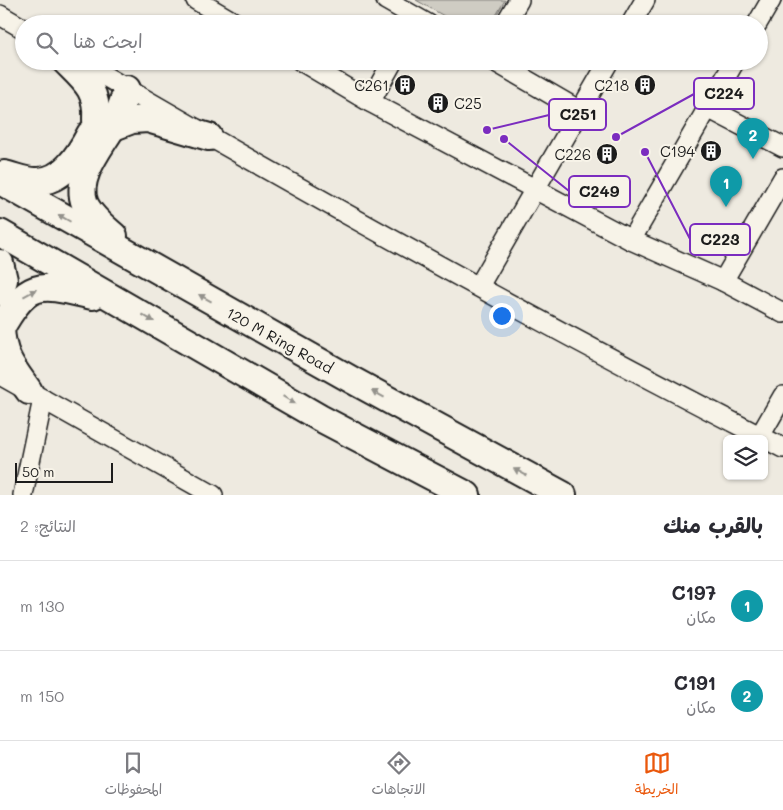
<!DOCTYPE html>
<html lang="ar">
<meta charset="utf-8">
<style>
:root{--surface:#fff;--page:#f2f2f3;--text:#2b2b33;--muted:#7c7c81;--line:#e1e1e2;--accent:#ea580c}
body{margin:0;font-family:Mali,"Playpen Sans Arabic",sans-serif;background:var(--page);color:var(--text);direction:rtl}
.controls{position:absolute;right:15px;bottom:15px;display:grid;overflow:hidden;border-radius:8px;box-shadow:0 1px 4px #0004}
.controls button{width:45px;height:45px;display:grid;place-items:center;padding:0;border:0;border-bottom:1px solid var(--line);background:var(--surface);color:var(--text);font:25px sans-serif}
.scale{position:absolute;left:15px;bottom:12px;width:98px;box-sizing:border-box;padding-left:5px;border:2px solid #1c1c1c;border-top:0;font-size:14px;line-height:18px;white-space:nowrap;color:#1c1c1c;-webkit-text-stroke:4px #f7f3e8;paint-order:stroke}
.you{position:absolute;left:501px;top:315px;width:18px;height:18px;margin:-12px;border:4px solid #fff;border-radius:50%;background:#1a73e8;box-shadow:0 0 0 8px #1a73e833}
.badge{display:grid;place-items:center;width:32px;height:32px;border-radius:50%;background:var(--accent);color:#fff;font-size:16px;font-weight:700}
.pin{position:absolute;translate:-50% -41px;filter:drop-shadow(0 1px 2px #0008)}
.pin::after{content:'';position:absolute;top:26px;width:18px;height:15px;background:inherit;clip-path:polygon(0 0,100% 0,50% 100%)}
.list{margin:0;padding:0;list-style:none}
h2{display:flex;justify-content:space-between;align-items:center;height:65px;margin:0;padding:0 20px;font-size:21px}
h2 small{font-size:16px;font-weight:400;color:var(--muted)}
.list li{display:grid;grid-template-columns:32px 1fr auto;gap:15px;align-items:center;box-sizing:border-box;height:90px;padding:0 20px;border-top:1px solid var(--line)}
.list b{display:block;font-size:19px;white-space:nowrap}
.list p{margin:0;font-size:16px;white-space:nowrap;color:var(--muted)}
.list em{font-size:16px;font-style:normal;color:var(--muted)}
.icon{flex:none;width:28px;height:28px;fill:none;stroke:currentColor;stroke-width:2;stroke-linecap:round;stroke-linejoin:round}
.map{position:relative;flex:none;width:783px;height:495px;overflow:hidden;direction:ltr}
.search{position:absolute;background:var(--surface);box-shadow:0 1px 4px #0004;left:15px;right:15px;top:15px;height:55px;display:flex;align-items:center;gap:12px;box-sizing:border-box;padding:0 18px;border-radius:28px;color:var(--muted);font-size:19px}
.sheet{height:245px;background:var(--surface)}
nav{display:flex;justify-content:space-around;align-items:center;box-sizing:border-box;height:70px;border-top:1px solid var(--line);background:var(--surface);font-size:14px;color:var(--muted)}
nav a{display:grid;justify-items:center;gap:2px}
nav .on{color:var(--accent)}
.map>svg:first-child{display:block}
.green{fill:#cfccc3;stroke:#767470}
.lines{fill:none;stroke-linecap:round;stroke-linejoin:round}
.minor-casing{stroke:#1c1c1c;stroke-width:22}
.highway-casing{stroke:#1c1c1c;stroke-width:30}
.minor{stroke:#f7f3e8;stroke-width:19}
.highway{stroke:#f7f3e8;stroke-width:26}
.oneway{fill:#94928c}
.labels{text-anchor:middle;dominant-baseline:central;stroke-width:4;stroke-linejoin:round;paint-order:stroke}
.poi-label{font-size:15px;fill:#1c1c1c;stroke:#f7f3e8;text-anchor:end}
.street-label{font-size:15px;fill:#1c1c1c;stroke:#f7f3e8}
.leader{fill:none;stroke:#7b2cbf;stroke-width:2}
.callout-dot{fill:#7b2cbf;stroke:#f7f3e8;stroke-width:2}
.callout{fill:#f7f3e8;stroke:#7b2cbf;stroke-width:2}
.callout-label{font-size:16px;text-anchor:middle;font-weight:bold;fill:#1c1c1c}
</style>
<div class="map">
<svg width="783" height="495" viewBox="0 0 783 495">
<rect width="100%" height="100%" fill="#eeeae0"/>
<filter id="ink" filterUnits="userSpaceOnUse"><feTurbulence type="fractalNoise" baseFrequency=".02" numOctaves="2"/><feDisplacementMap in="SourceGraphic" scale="10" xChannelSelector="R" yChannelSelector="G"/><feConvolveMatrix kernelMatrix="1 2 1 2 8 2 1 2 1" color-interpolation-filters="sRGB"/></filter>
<g filter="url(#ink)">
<polygon class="green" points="416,0 505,0 491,24 458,24"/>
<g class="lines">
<g class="minor-casing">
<g id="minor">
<polyline points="196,0 237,24"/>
<polyline points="386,0 428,24"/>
<polyline points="0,15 24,29"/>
<polyline points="505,24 519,0"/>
<polyline points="631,24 645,0"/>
<polyline points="757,24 771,0"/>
<path d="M 79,61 C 310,196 544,326 783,448"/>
<polyline points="301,61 370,102 631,240 723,281 783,313"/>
<polyline points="494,61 580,111"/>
<polyline points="370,102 393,61"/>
<polyline points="708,108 783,147"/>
<polyline points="631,240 735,61"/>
<polyline points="723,281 783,178"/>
<polyline points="479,286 609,61"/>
<polyline points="0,375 213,495"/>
<polyline points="760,436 783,396"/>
<polyline points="23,495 43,399"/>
</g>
</g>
<g class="highway-casing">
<g id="highway">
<path d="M 65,61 C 85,81 98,90 96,120"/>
<polyline points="111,128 132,120 148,119 209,137"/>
<path d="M 4,174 C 14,176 24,181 35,181 C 62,183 79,155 90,134"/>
<polyline points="0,181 352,380 563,495"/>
<polyline points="0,233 320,418 467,495"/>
<path d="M 114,236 C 104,227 91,217 85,204 C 74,178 101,147 113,126 C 119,114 123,102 127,89"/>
<polyline points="0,263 4,280 0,292"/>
<path d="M 1,327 C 2,357 13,368 29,391"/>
<path d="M 0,330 C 29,278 40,284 93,296"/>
</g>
</g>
<use href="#minor" class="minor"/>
<use href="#highway" class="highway"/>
</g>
<defs><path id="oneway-solid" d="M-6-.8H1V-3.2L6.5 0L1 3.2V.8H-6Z" transform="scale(1.25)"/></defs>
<g class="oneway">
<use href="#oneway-solid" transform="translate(64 218) rotate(-150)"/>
<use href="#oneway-solid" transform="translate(30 293) rotate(-29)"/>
<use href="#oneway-solid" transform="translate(205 298) rotate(-151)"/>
<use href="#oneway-solid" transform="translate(148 318) rotate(30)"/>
<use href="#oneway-solid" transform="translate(378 394) rotate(-151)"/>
<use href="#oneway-solid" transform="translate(289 400) rotate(31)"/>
<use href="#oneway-solid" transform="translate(520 472) rotate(-152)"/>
</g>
</g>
<defs>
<g id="building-disc" transform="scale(1.125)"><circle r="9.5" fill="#1c1c1c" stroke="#f7f3e8"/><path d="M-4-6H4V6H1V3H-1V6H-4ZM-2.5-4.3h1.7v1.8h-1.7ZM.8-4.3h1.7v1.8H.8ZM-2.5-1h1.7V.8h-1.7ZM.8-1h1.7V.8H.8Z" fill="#fff"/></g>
</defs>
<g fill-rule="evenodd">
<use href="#building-disc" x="405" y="85"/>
<use href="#building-disc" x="645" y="85"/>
<use href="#building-disc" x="438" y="103"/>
<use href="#building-disc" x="711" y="151"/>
<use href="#building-disc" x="607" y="154"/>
</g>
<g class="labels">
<g class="poi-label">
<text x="389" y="85">C261</text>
<text x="629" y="85">C218</text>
<text x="454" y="103" text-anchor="start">C25</text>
<text x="695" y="151">C194</text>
<text x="591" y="154">C226</text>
</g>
<g class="street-label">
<text transform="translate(280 340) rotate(29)">120 M Ring Road</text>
</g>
</g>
<path class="leader" d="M616 137L694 94M487 130L549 115M504 139L569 191M645 152L690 239"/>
<g class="callout-dot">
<circle cx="616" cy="137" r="5"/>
<circle cx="487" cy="130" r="5"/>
<circle cx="504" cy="139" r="5"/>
<circle cx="645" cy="152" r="5"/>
</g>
<g class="callout">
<rect x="694" y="78" width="60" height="31" rx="5"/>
<rect x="549" y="99" width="57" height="31" rx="5"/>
<rect x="569" y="176" width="61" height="31" rx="5"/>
<rect x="690" y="224" width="60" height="31" rx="5"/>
</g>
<g class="callout-label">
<text x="724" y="99">C224</text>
<text x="578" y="120">C251</text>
<text x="599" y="197">C249</text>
<text x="720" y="245">C223</text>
</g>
</svg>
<div class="controls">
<button><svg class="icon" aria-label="layers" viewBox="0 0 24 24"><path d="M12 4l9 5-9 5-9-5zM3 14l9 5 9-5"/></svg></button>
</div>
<div class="scale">50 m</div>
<div class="you"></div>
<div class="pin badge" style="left:726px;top:207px;background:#0f9aa8">1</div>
<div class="pin badge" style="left:753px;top:159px;background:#0f9aa8">2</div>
<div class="search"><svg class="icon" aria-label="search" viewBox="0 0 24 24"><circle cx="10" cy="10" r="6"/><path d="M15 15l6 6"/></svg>ابحث هنا</div>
</div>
<section class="sheet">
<h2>بالقرب منك<small>النتائج: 2</small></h2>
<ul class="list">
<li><span class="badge" style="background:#0f9aa8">1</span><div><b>C197</b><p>مكان</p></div><em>130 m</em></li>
<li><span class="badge" style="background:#0f9aa8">2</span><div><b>C191</b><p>مكان</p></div><em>150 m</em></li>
</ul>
</section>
<nav>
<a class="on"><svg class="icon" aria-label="map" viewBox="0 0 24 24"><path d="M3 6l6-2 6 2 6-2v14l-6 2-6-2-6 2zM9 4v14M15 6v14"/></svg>الخريطة</a>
<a><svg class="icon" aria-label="directions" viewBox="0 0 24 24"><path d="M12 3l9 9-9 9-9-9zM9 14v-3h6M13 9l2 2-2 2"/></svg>الاتجاهات</a>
<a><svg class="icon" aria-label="saved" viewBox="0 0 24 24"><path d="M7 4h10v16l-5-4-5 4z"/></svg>المحفوظات</a>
</nav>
